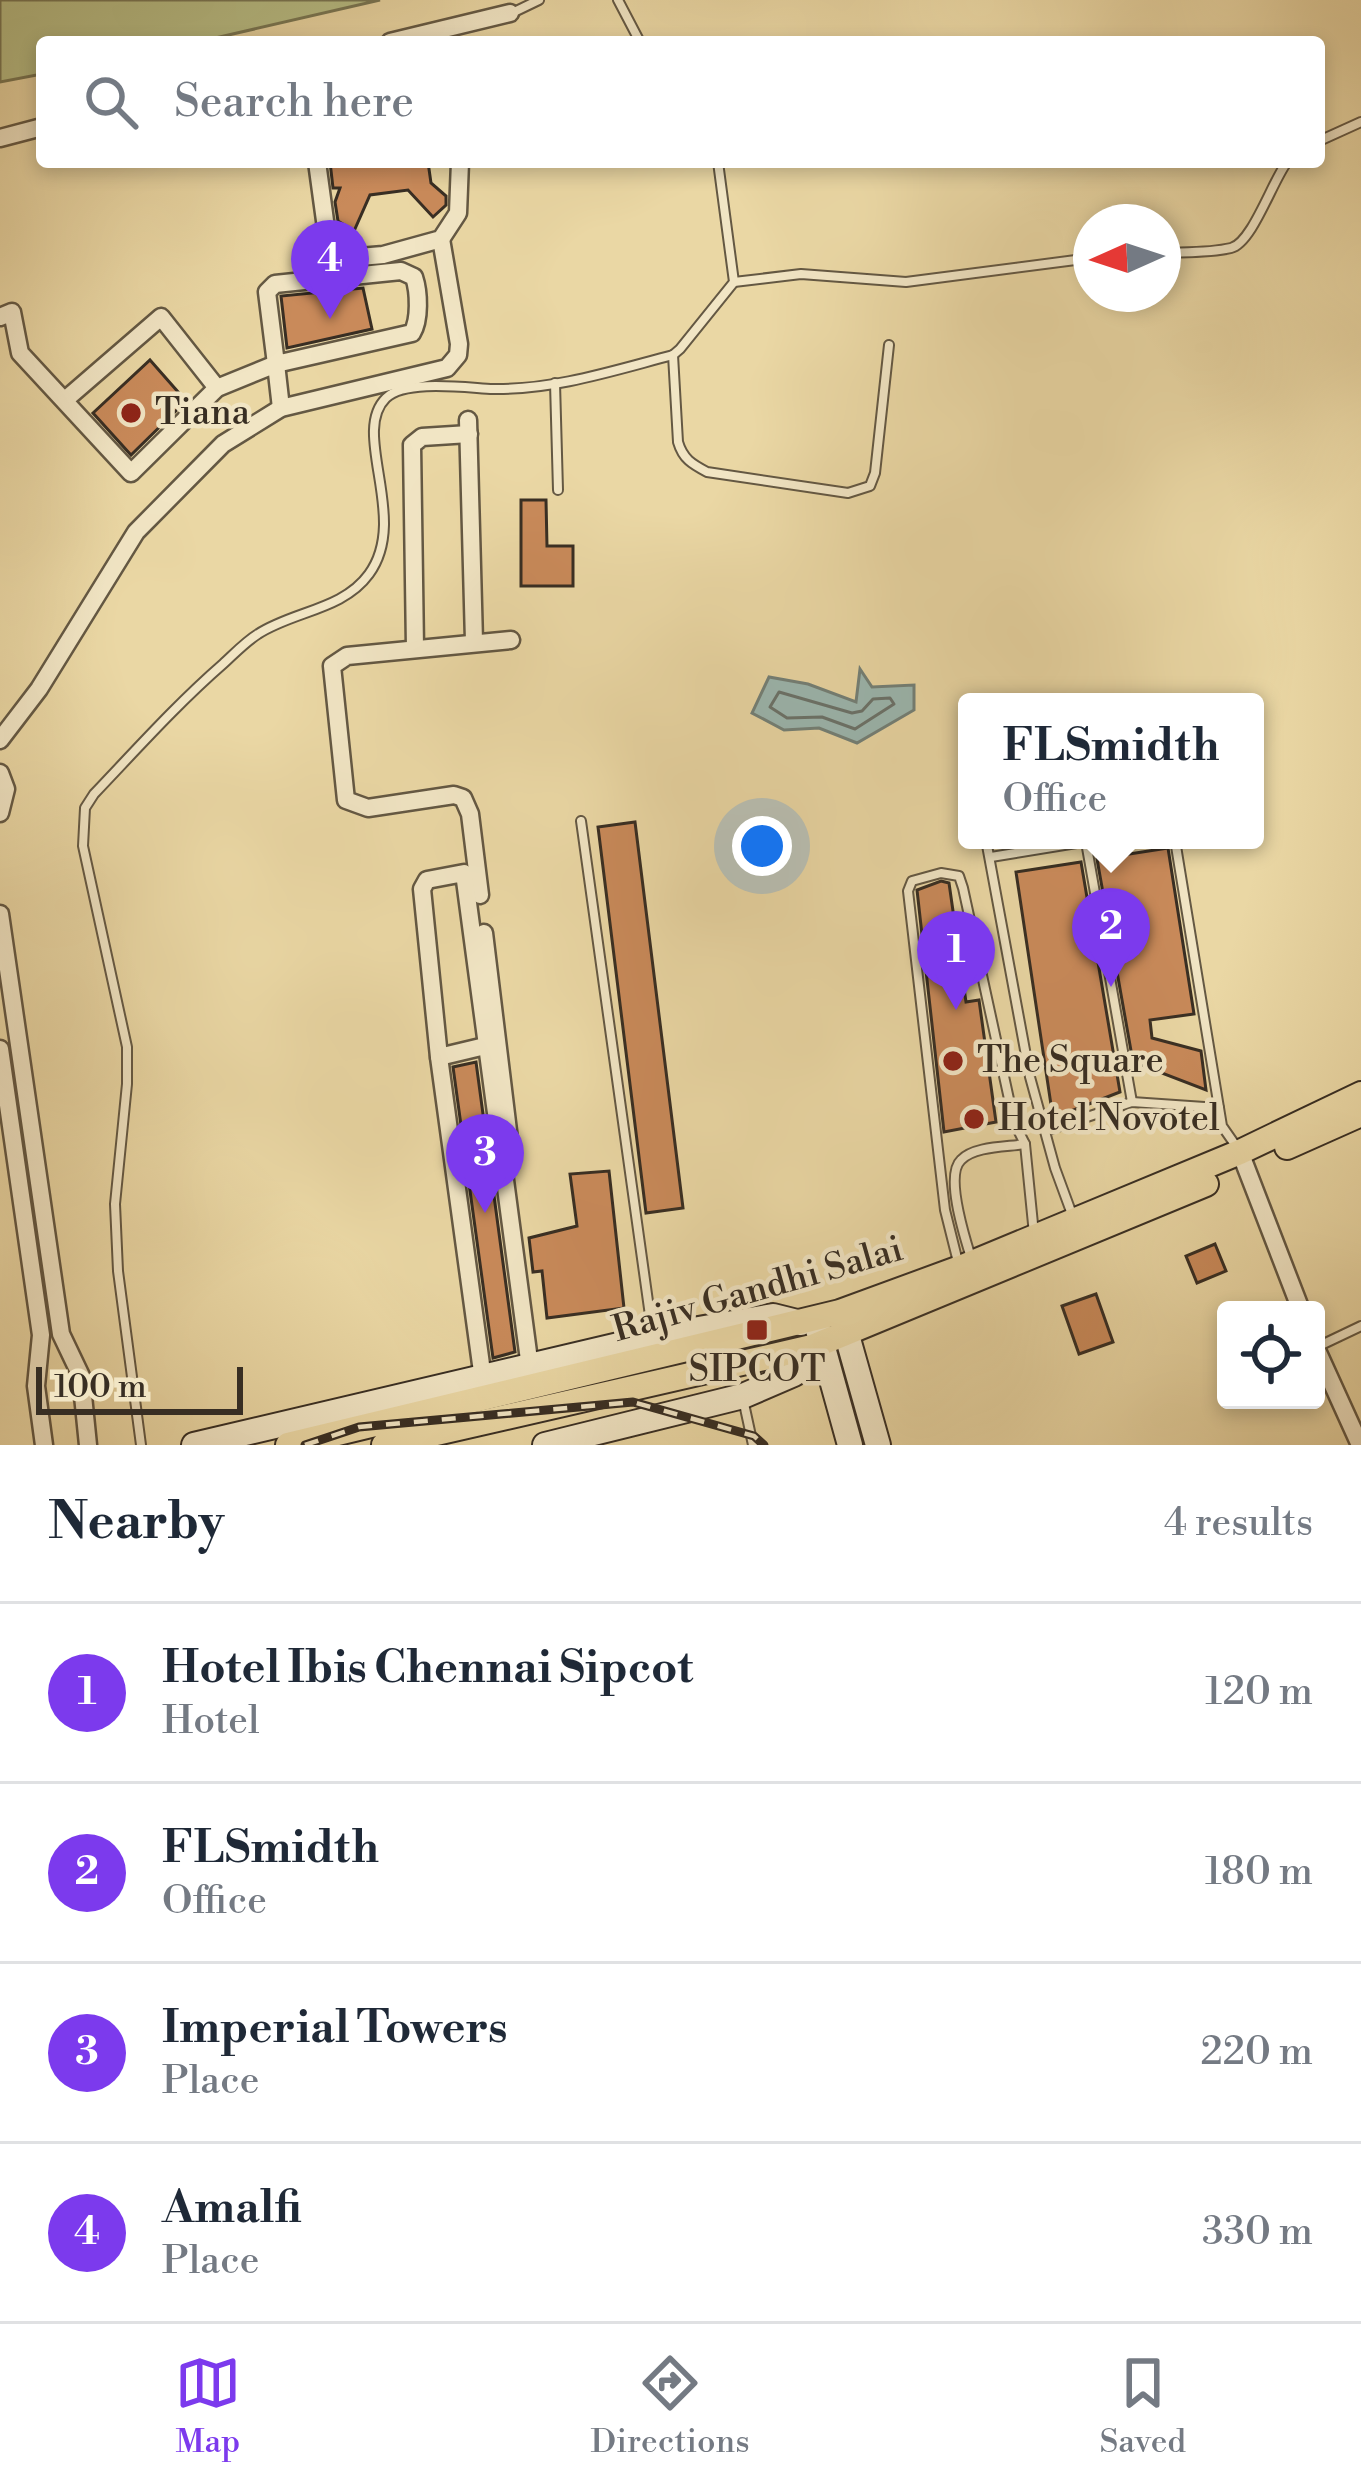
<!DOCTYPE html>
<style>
:root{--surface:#fff;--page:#f6f6f7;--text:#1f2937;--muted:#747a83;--line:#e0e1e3;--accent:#7c3aed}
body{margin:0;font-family:"Libre Bodoni",serif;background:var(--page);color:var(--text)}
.controls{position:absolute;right:36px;bottom:36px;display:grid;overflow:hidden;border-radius:12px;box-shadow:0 6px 18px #0003}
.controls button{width:108px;height:108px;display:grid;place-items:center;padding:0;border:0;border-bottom:3px solid var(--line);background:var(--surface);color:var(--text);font:60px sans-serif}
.compass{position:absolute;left:1073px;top:204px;width:108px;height:108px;border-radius:50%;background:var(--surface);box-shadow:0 6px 18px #0003;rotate:267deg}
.scale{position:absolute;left:36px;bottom:30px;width:207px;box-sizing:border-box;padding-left:12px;border:6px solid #382e23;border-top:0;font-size:33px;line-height:42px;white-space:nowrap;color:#382e23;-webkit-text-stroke:9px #f1e5c4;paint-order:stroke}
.you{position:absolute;left:762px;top:846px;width:42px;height:42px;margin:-30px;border:9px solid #fff;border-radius:50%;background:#1a73e8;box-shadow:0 0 0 18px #1a73e833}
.badge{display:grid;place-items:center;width:78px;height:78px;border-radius:50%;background:var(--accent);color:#fff;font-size:39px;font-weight:700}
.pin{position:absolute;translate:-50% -99px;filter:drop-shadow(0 3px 6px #0008)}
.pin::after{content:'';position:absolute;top:63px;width:42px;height:36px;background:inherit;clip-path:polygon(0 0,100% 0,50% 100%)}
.popup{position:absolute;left:958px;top:693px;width:306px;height:156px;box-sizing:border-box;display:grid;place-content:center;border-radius:12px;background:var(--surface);filter:drop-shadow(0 3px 9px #0005);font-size:39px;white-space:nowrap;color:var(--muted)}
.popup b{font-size:45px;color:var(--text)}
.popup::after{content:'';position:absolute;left:50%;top:100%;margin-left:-24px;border:24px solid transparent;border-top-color:var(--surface)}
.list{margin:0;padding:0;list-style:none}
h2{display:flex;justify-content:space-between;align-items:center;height:156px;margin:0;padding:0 48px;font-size:51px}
h2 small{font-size:39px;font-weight:400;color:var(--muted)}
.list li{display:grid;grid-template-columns:78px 1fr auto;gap:36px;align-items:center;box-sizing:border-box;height:180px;padding:0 48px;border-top:3px solid var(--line)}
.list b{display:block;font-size:45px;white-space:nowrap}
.list p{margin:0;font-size:39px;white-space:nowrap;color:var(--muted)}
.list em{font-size:39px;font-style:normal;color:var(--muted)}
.icon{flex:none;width:66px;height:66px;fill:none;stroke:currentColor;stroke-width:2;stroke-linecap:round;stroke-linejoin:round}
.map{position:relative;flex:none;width:1361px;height:1445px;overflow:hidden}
.search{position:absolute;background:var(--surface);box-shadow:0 6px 18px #0003;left:36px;right:36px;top:36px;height:132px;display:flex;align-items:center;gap:30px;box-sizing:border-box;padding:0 42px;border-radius:12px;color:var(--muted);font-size:45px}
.sheet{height:876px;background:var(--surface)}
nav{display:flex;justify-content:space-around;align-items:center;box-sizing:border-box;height:168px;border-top:3px solid var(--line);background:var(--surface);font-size:33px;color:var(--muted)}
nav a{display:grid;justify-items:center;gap:6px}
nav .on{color:var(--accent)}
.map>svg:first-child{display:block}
.green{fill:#b7be86;stroke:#787654;stroke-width:3}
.water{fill:#9bb7b0;stroke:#738078;stroke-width:3}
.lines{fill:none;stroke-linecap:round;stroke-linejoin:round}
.shore{stroke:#6a726a;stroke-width:3}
.building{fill:#c98a5a;stroke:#382e23;stroke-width:3}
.lane-casing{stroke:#645843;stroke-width:12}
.street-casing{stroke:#645843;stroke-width:21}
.secondary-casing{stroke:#382e23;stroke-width:28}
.primary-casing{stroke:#382e23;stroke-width:28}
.lane{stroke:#f1e5c4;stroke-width:8}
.street{stroke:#f1e5c4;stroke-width:16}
.secondary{stroke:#f1e5c4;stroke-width:24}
.primary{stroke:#ead7a4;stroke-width:24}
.rail-casing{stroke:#382e23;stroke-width:9}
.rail{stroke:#f1e5c4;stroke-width:4.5;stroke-dasharray:14;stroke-linecap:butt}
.poi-dot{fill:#8f2418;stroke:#f1e5c4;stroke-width:4.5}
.labels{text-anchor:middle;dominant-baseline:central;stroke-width:9;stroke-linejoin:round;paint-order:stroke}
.poi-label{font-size:36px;fill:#382e23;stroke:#f1e5c4;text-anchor:start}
.street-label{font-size:36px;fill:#382e23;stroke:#f1e5c4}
</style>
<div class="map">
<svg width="1361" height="1445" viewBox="0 0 1361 1445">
<rect width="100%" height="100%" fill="#ead7a4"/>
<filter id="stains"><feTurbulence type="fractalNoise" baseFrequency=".00167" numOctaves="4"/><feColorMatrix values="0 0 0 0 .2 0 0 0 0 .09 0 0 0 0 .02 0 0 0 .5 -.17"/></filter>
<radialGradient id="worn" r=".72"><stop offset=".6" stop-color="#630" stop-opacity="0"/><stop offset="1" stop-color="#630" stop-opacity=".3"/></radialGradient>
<polygon class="green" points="0,0 380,0 198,42 42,42 42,74 0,82"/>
<polygon class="water" points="860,669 872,687 914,685 914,710 857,743 819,728 784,730 752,713 769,677 808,684 856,702"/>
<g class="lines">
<polygon class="shore" points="779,692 852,713 862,711 873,699 890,698 894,704 855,729 822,717 787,718 770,707"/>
</g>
<g class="building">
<polygon points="330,162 428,162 431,183 446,196 446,205 433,217 408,190 370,195 354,231 338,221 335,202 340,188 333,188"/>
<polygon points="363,288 372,329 287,348 281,296"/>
<polygon points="150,360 186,401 131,455 93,413"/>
<polygon points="521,500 546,500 547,546 573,546 573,586 521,586"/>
<polygon points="635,822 683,1208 646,1213 598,827"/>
<polygon points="1168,848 1194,1014 1150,1020 1152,1038 1201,1051 1206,1090 1133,1062 1097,859"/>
<polygon points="1081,862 1120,1092 1053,1118 1016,872"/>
<polygon points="941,881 949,883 966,1002 979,1000 996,1122 944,1132 917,890"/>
<polygon points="476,1062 515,1352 493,1358 453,1067"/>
<polygon points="609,1171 624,1308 547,1318 542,1271 533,1272 529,1238 577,1226 570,1174"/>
<polygon points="1215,1244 1226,1271 1197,1283 1186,1256"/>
<polygon points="1096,1294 1113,1342 1079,1354 1062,1306"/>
</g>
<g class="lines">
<g class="lane-casing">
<g id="lane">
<polyline points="618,0 640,42"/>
<polyline points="512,13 539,0"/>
<polyline points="1319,141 1361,122"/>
<path d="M 1163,253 C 1185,252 1210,253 1231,248 C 1252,243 1272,182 1287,162"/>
<polyline points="734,282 801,274 906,282 1091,258"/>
<path d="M 673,355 L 678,442 C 683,459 692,464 707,472 L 848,493 L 870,486 L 875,473 L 889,345"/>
<polyline points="555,383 558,490"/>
<polyline points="581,821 652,1330"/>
<polyline points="986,840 1030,1077 1055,1168 1073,1217"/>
<polyline points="1175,840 1222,1126 1236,1146"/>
<polyline points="1086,842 1132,1102"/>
<polyline points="991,857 1095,840"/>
<polyline points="1045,1131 1132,1102 1219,1108"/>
<path d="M 972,1261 C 966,1241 944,1176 961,1160 C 974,1146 1007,1147 1025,1144"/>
<polyline points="959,1266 945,1210 908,891 912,881 941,873 959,876 963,888 1014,1122 1025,1144 1034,1234"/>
<polyline points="1317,1347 1361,1326"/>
<polyline points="743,1399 753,1445"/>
<path d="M 141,1445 L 118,1271 L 115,1204 L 127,1084 L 127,1047 L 83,846 L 85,808 L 94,794 C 136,750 177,704 223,664 C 234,654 245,642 258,634 C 293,611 343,610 369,574 C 410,518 350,433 386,398 C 405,379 468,388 493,389 C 555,390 615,370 673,355 L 680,349 L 734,282 L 718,162"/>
</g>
</g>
<g class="street-casing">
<g id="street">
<polyline points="390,42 510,13"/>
<polyline points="0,138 42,127"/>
<polyline points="317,162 329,250 336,259 383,255 441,239 458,213 460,162"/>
<path d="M 401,271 L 414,277 C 419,292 420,320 412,333 L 276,364 L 267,292 L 275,284 Z"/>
<polyline points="0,317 12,312 20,353 131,473 217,388 276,364 281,408"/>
<polyline points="65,400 161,317 217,388"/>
<polyline points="468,420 474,641"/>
<polyline points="415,648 412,445 422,437 469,434"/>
<polyline points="0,740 39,689 136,532 223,444 281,408 447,368 458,355 459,344 441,239"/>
<polyline points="0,773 6,789 0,813"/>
<polyline points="480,895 470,814 463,798 454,795 368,808 346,800 332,666 347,656 511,640"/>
<polyline points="0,914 61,1334 81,1376 88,1445"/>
<polyline points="484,933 509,1139"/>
<polyline points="0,1049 41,1335 36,1386 44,1445"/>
<polyline points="439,1057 485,1046"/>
<polyline points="1240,1152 1301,1310"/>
<polyline points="1316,1348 1360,1445"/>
<polyline points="483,1379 439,1057 422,889 427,880 464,873 531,1375"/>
</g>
</g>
<g class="secondary-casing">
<g id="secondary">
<polyline points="841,1314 878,1445"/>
<polyline points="817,1326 850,1445"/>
<polyline points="194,1445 653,1337 773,1316 801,1323"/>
<polyline points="545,1445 743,1396 794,1374 812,1347"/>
</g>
</g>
<g class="primary-casing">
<g id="primary">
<polyline points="1287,1147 1361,1114"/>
<polyline points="288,1445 840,1312 960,1268 1240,1152 1361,1094"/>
<polyline points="384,1445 812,1347 1206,1184"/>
</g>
</g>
<use href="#lane" class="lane"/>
<use href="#street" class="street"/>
<use href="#secondary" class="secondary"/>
<use href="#primary" class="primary"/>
<g class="rail-casing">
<polyline id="rail" points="305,1445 359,1427 633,1402 754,1436 764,1445"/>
</g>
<use href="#rail" class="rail"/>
</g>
<g class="poi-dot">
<circle cx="131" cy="413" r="12"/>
<circle cx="953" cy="1061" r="12"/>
<circle cx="974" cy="1119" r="12"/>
<rect x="745" y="1318" width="24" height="24" rx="6"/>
</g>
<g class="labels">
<g class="poi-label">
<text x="155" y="413">Tiana</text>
<text x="977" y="1061">The Square</text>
<text x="998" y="1119">Hotel Novotel</text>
<text x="757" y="1370" text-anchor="middle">SIPCOT</text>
</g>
<g class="street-label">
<text transform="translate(758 1290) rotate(-16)">Rajiv Gandhi Salai</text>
</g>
</g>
<rect width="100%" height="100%" filter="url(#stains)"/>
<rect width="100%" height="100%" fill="url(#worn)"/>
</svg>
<div class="controls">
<button><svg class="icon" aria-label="locate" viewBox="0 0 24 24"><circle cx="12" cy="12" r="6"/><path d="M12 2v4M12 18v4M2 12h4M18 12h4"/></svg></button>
</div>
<svg class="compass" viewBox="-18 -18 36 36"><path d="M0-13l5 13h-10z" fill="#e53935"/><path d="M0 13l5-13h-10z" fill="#747a83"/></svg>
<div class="scale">100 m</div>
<div class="you"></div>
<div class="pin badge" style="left:956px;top:1010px">1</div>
<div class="pin badge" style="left:1111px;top:987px">2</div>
<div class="popup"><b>FLSmidth</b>Office</div>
<div class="pin badge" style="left:485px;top:1213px">3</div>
<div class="pin badge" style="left:330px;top:319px">4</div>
<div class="search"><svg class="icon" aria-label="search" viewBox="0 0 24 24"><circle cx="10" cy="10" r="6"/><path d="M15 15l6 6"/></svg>Search here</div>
</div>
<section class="sheet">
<h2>Nearby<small>4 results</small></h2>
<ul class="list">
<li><span class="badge">1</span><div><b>Hotel Ibis Chennai Sipcot</b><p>Hotel</p></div><em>120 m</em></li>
<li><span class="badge">2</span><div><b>FLSmidth</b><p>Office</p></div><em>180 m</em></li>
<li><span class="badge">3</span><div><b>Imperial Towers</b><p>Place</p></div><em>220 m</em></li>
<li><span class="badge">4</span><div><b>Amalfi</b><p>Place</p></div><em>330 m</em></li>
</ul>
</section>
<nav>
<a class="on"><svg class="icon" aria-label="map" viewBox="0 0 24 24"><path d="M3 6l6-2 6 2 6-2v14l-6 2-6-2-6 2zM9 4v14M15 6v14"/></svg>Map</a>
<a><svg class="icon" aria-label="directions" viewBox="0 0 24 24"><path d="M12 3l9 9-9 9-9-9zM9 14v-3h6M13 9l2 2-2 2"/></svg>Directions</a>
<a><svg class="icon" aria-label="saved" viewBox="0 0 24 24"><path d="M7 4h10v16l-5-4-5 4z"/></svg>Saved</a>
</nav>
